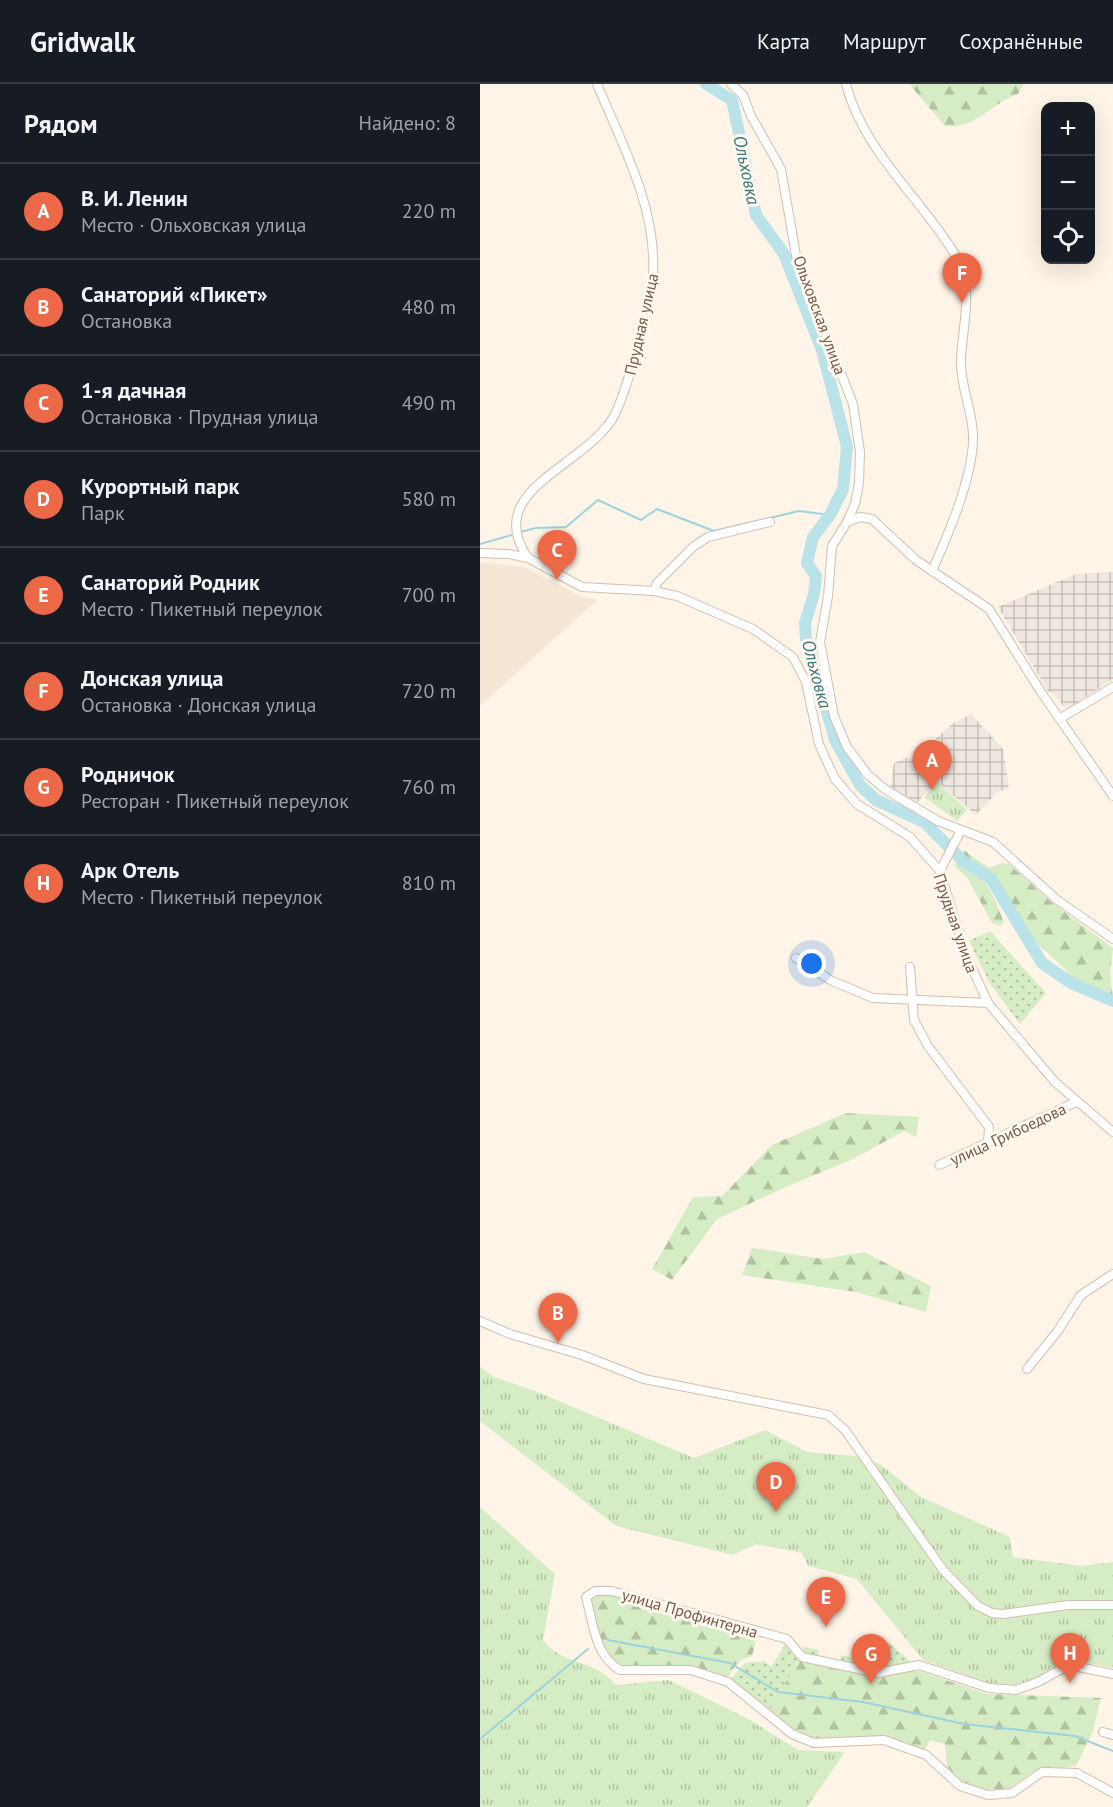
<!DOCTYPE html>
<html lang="ru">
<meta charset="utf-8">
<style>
:root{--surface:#171b24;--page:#20242c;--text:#f1f3f6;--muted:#9ea1a6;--line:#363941;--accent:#ed6846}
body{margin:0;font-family:"PT Sans",sans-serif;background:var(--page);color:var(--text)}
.controls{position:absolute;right:18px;top:18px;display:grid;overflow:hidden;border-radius:12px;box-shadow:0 6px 24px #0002}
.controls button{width:54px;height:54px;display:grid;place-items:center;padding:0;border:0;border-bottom:2px solid var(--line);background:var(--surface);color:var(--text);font:30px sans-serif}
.you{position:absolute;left:332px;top:880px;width:21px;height:21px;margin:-15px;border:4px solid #fff;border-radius:50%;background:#1a73e8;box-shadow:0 0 0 9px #1a73e833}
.badge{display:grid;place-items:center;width:39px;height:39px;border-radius:50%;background:var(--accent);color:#fff;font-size:20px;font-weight:700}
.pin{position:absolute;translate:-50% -50px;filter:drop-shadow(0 2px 3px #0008)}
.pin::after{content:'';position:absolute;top:32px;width:21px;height:18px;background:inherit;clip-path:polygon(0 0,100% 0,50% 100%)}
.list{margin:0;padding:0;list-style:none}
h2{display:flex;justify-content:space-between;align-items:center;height:78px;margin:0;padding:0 24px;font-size:26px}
h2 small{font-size:20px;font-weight:400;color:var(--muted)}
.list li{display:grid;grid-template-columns:39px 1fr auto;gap:18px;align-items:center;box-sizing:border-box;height:96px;padding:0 24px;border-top:2px solid var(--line)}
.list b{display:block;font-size:22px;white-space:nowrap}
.list p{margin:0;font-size:20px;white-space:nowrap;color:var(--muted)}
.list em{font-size:20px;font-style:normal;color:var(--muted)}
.icon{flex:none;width:33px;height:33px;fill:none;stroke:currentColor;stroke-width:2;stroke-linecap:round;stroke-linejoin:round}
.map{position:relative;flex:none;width:633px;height:1723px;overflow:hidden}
header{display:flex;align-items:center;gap:36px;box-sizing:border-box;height:84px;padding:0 30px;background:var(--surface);border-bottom:2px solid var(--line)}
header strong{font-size:28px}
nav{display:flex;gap:33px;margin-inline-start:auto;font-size:21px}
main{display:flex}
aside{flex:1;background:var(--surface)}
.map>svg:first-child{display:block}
.residential{fill:#f6e6d5}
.industrial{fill:url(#industrial-grid)}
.grass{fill:url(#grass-dots)}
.forest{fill:url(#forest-firs)}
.park{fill:url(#park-tufts)}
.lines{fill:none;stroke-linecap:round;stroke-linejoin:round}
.stream{stroke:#9fd3db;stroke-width:2}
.river{stroke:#bae3e9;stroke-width:12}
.minor-casing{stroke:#d3beae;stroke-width:10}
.minor{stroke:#fff;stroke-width:8}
.labels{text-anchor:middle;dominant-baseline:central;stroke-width:6;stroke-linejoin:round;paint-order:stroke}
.street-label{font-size:16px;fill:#795949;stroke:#fff8ee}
.water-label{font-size:18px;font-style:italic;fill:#3c767f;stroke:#fff8ee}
</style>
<header>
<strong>Gridwalk</strong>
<nav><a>Карта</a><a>Маршрут</a><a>Сохранённые</a></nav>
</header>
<main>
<aside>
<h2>Рядом<small>Найдено: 8</small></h2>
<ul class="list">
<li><span class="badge">A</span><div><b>В. И. Ленин</b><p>Место · Ольховская улица</p></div><em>220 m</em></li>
<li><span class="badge">B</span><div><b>Санаторий «Пикет»</b><p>Остановка</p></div><em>480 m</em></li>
<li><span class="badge">C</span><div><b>1-я дачная</b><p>Остановка · Прудная улица</p></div><em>490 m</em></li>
<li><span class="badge">D</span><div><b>Курортный парк</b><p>Парк</p></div><em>580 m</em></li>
<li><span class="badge">E</span><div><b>Санаторий Родник</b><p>Место · Пикетный переулок</p></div><em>700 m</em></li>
<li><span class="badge">F</span><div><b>Донская улица</b><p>Остановка · Донская улица</p></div><em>720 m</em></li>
<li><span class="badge">G</span><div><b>Родничок</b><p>Ресторан · Пикетный переулок</p></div><em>760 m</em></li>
<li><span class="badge">H</span><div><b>Арк Отель</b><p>Место · Пикетный переулок</p></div><em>810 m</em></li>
</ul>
</aside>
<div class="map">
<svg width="633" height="1723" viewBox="0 0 633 1723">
<defs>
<pattern id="industrial-grid" width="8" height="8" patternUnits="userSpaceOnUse" patternTransform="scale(1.5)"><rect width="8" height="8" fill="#eee7e0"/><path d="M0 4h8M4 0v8" fill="none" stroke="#c6beb8"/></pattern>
<pattern id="grass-dots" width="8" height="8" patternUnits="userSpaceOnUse" patternTransform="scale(1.5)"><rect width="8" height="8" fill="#d5ecc4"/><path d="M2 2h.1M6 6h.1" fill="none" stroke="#b2c2a1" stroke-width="1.8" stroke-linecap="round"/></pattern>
<pattern id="forest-firs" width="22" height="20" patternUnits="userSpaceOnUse" patternTransform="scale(1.5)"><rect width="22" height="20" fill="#d5ecc4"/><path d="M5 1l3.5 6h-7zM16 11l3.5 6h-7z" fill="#b2c2a1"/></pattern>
<pattern id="park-tufts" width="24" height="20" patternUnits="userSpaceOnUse" patternTransform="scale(1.5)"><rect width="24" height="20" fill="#d5ecc4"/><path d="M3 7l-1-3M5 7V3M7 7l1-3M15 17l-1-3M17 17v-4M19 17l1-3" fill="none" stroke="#b2c2a1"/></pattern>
</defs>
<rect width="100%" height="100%" fill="#fef4e7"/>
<polygon class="residential" points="0,478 45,483 96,510 117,516 0,622"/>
<g class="industrial">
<polygon points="633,488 633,595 586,626 576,612 568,607 518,523 596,490"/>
<polygon points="491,630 523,665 529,704 517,708 496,731 456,697 436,720 410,705 414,679 426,674 434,674 472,640"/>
</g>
<g class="grass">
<polygon points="510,847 566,909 540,940 509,898 489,857"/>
<polygon points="408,1558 431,1578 410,1582 403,1581"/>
<polygon points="306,1559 320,1575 289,1627 251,1595 265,1579 285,1577 291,1583"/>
<polygon points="323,1563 339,1566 338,1572 360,1577 361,1571 392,1578 390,1585 324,1570"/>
</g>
<g class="forest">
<path d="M 429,0 L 544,0 L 538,10 C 512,18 496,46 465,42 Z"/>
<polygon points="484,766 509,784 522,779 529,780 571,818 633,864 630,889 633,914 592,896 587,887 551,854 517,796 480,771"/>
<path d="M 475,779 C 506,786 513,812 524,838 L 520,842 L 512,839 L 487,793 L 476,784 Z"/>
<polygon points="366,1029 439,1033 436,1053 424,1047 371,1076 310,1101 237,1135 192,1196 172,1185 213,1113 242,1112 292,1061"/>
<polygon points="272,1164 343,1175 384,1168 451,1202 446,1228 376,1208 262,1191"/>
<path d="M 132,1509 L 277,1552 L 272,1572 C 258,1576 253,1583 247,1596 L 211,1584 L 141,1584 L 124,1568 L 109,1514 L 115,1510 Z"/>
<path d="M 320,1575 L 400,1593 L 436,1586 L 507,1610 L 621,1614 L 612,1650 L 596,1682 L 556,1686 L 528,1705 L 505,1705 L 483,1698 L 467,1683 L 465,1660 L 450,1656 L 444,1668 C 431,1663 416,1655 403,1654 C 346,1649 340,1671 289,1627 Z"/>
</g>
<g class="park">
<polygon points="457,698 487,726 477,737 444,713"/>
<polygon points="0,1283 14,1293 60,1309 214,1374 285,1346 327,1368 375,1372 400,1380 441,1413 530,1453 533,1473 602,1482 633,1478 633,1584 589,1575 556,1594 535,1601 510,1599 443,1576 377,1495 328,1482 322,1469 276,1460 253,1471 136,1442 0,1337"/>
<path d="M 0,1423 L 75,1490 L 63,1556 C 82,1582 114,1574 136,1601 L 189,1596 L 270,1636 L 318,1666 L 365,1668 L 327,1723 L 0,1723 Z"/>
</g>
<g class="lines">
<g class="stream">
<polyline points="40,448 56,444 86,443 118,416 161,436 177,425 234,447 319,427 350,431"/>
<polyline points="0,460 35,450"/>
<polyline points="128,1556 250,1579 298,1608 383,1618 484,1640 595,1652 633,1667"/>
<polyline points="0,1655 108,1565"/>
</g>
<polyline class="river" points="226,0 252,16 276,131 304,170 342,266 367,363 363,405 350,431 333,453 327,479 336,492 334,510 325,539 326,555 355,656 380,701 396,716 444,738 483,777 511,795 562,879 591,899 633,917"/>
<g class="minor-casing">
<g id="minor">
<polyline points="251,0 263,11 271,32 301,85 317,177 373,320 380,368 379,399 375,420 367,438"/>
<path d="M 366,0 C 383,67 441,114 476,172 C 495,204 482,242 481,276 C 480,303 493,327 493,352 C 494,391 468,451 452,487"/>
<polyline points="0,469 28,470 48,474 102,503 174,507 197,512 273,545 313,573 326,598 339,660 355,695 377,720 430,753 460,787 485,869 508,919 575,998 633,1048"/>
<path d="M 48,474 C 0,405 109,382 135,330 C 146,307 152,282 159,257 C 164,235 172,213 173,190 C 177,124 142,60 117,0"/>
<polyline points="174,507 177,499 214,462 228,453 290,438"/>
<polyline points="581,634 633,603"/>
<polyline points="633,712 561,608 509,525 436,476 392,435 380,433 367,438 352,462 348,512 340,558 354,632 367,663 388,691 406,706 458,737 513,758 576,815 633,855"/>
<polyline points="460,787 481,746"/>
<polyline points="316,874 352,897 393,914 508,919"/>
<polyline points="430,883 434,936 448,962 509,1043 508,1059"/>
<polyline points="459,1081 596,1018"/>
<polyline points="0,1237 30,1250 102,1271 164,1295 348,1331 365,1346 463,1486 498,1522 512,1529 523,1530 588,1521 633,1521"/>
<polyline points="547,1285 577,1248 601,1211 633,1190"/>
<path d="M 633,1590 L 589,1581 L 558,1598 L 536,1606 L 509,1604 L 439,1581 L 398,1589 L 322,1573 L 307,1555 L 132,1507 L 115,1507 L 106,1513 C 113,1539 115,1572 140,1586 L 211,1586 L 248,1598 L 312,1650 L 334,1659 L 404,1656 L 446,1671 L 480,1702 L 508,1711 L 532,1709 L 562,1688 L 597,1689 L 633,1709"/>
<polyline points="623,1648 633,1651"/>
</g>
</g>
<use href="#minor" class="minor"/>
</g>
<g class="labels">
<g class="street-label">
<text transform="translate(340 231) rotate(70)">Ольховская улица</text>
<text transform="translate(161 240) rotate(-77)">Прудная улица</text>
<text transform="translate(476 839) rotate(71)">Прудная улица</text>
<text transform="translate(528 1050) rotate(-25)">улица Грибоедова</text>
<text transform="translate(210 1529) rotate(16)">улица Профинтерна</text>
</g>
<g class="water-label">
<text transform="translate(267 86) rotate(78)">Ольховка</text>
<text transform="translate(337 590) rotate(75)">Ольховка</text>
</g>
</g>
</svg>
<div class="controls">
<button>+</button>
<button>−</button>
<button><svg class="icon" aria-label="locate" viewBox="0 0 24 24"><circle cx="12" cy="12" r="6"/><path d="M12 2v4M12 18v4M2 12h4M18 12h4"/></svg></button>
</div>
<div class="you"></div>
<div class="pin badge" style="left:452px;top:706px">A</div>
<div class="pin badge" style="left:78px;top:1259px">B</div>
<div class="pin badge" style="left:77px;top:496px">C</div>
<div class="pin badge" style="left:296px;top:1428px">D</div>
<div class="pin badge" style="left:346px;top:1543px">E</div>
<div class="pin badge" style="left:482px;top:219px">F</div>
<div class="pin badge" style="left:391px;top:1600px">G</div>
<div class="pin badge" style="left:590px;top:1599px">H</div>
</div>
</main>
